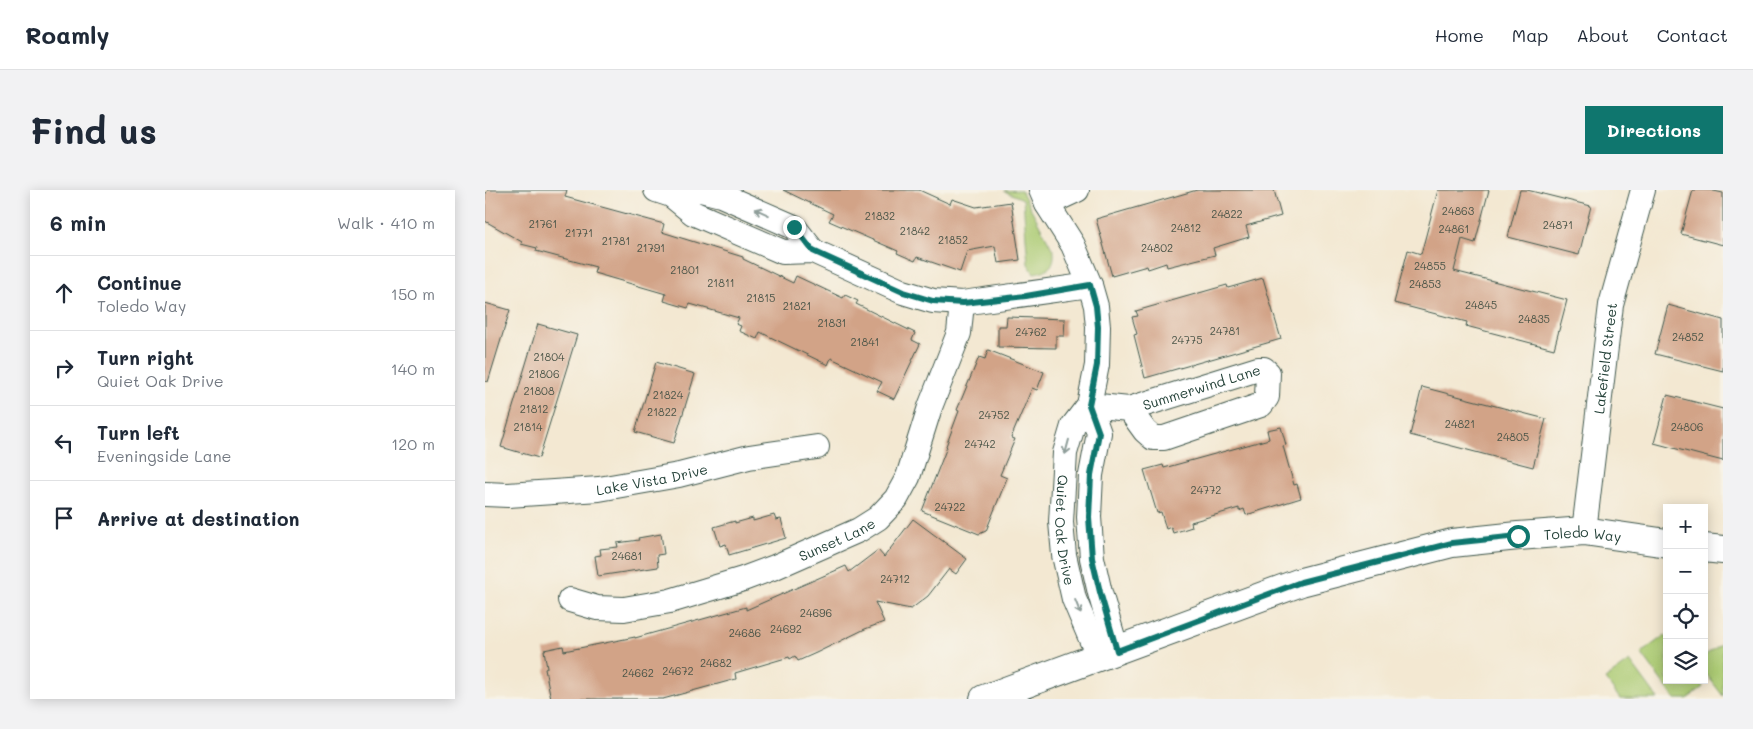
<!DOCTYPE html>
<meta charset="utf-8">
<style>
:root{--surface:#fff;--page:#f2f2f3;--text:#1f2937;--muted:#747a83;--line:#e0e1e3;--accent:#0f766e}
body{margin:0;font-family:Mali,sans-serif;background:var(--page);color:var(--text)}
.controls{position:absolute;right:15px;bottom:15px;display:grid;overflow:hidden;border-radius:0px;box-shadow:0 2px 12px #0003}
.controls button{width:45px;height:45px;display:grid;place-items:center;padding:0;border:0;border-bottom:1px solid var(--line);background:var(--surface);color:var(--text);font:25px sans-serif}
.stop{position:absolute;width:15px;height:15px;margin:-11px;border:4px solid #0f766e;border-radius:50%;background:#fff}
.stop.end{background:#0f766e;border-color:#fff;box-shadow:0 1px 5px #0008}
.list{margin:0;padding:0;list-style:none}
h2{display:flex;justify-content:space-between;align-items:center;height:65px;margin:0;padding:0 20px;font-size:21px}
h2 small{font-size:16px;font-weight:400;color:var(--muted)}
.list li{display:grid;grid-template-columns:32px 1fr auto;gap:15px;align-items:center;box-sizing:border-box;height:75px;padding:0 20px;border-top:1px solid var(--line)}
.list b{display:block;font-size:19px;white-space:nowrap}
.list p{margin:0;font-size:16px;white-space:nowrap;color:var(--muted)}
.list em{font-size:16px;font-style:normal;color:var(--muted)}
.icon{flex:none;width:28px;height:28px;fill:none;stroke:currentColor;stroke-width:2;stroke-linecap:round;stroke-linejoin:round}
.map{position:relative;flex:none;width:1238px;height:509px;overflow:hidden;border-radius:0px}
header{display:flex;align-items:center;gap:30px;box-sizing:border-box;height:70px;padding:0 25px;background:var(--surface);border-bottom:1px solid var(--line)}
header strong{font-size:24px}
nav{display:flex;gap:28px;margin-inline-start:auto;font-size:18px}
.intro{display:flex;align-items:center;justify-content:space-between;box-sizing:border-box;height:120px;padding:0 30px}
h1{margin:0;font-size:35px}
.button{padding:12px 22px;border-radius:0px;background:var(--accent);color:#fff;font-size:18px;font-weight:700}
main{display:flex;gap:30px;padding:0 30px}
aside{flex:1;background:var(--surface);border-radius:0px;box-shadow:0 2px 12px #0003}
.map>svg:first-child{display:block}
.green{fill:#accb73;stroke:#668454}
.building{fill:#d2a387}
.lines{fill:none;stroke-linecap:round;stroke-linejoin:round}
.minor-casing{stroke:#3f574c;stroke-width:26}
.major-casing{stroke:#3f574c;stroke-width:30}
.minor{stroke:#fff;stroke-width:24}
.major{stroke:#fff;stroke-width:28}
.oneway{stroke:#8f9e9a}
.route{stroke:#0f766e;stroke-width:6}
.labels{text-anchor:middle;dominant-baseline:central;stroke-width:5;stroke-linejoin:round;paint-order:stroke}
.number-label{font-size:11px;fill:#4c5649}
.street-label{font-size:14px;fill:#1f3d34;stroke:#f7f3e8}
</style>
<header>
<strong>Roamly</strong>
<nav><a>Home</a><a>Map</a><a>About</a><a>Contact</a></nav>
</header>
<div class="intro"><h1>Find us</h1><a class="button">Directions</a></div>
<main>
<aside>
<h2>6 min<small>Walk · 410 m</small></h2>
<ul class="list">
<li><svg class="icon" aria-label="ahead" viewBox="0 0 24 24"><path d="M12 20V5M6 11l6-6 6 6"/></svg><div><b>Continue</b><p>Toledo Way</p></div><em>150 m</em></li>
<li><svg class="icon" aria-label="right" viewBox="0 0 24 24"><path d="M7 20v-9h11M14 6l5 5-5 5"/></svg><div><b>Turn right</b><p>Quiet Oak Drive</p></div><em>140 m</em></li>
<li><svg class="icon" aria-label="left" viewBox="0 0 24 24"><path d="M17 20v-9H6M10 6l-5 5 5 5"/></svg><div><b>Turn left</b><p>Eveningside Lane</p></div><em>120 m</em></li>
<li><svg class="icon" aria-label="arrive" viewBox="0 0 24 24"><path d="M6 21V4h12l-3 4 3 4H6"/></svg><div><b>Arrive at destination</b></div></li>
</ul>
</aside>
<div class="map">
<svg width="1238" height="509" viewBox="0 0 1238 509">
<rect width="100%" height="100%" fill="#f7f3e8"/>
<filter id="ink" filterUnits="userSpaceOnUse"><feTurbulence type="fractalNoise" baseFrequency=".02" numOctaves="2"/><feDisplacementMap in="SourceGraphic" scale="10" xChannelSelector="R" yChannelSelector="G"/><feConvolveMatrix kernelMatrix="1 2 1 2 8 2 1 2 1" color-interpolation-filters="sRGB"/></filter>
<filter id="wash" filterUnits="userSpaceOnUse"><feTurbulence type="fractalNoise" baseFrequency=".0096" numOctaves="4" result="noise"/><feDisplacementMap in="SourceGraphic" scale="20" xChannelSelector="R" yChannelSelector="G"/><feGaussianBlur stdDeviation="1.12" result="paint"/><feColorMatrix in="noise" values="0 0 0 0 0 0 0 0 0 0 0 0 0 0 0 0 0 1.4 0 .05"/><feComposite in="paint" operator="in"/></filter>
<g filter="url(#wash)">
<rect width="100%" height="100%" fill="#f3e8d2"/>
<g class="green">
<path d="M 536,0 L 569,62 C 570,77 562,81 549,83 L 543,74 L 538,9 L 519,1 Z"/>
<polygon points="1180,445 1182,448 1182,490 1213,490 1218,497 1202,509 1190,509 1156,463"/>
<polygon points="1238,453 1238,506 1219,481 1219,466"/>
<polygon points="1145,471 1173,509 1135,509 1120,489"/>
</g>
<g id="blocks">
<g class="building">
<polygon points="3,0 82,0 80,7 179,34 177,42 258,67 258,69 308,93 311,86 358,108 360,105 373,111 371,114 430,143 427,150 435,154 409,209 392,201 397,192 346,168 343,175 275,142 272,149 254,141 256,136 251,134 254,128 205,114 203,118 179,111 181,104 109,83 111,77 51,61 52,58 36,54 37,52 0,31 0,5"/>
<polygon points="298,0 434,0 465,14 467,9 491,17 526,12 535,70 513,73 510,56 482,61 475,82 432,67 430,71 412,63 413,61 344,31 348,24"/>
<polygon points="712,0 789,0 796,26 761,36 764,47 728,58 730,65 682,77 681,73 663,79 662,76 627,86 611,29"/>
<polygon points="953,0 1004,0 990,53 977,49 969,81 1082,110 1069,159 981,136 982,132 909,113 923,60 936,64"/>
<polygon points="1035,0 1042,0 1106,16 1094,65 1023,47"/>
<polygon points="1208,0 1224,0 1238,3 1238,55 1196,44"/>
<polygon points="778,88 796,149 660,188 649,145 652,144 647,127 653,126 651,121 742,95 743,98"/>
<polygon points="0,113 25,120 3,192 0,191"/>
<polygon points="1183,115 1238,130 1238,181 1170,164"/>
<polygon points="522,127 580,129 579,146 571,146 571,158 513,157 513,136 521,136"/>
<polygon points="53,134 92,145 54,268 16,257"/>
<polygon points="503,160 559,182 552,200 547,198 526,248 530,249 515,285 522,288 501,341 494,344 437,321 462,257 461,256 474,221 472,220 494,167 500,169"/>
<polygon points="171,172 210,184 189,253 150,242"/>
<polygon points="937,197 1061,229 1048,277 925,245"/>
<polygon points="1182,205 1238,219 1238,271 1169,253"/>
<polygon points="796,237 801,255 798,256 809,295 812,294 816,308 761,325 759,319 754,321 754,318 706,332 707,337 688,343 686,337 681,339 676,322 672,323 659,280 678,275 679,278 784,249 782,240"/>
<polygon points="289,325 291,330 296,329 301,348 244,365 241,354 235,356 229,337 250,331 250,333 268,328 268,331"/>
<polygon points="428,329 482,369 471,384 464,379 443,406 426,419 390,412 399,432 380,439 331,463 313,471 310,466 305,469 304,467 250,483 251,489 178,509 66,509 60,479 62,478 59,460 78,456 79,461 150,447 150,448 261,417 261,420 361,376 364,382 393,360 399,367"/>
<polygon points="176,344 179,364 172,365 173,377 113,386 110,366 116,365 115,359 133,357 132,353 154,350 153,348"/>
</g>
</g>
</g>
<g filter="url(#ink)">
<use href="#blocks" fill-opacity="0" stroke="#3f574c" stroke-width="1"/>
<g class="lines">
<g class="minor-casing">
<g id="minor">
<polyline points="171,0 186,5 208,23 298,62 328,61 418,102 448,111 477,113 605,95"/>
<path id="s1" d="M 556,0 L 562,14 L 588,55 L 605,95 L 611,116 L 613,137 L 612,175 L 604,215 L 588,236 L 580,263 L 576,332 L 579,365 L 589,409 L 614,468"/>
<polyline points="186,5 216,0 236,5 309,37 328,61"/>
<polyline points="562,14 592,0"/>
<path id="s2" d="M 604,215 L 644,219 L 773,179 L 779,179 L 783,183 L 782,207 L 776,215 L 679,248 L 668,248 L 660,241 L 644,219"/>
<polyline points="604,215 614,243 606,285 604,327 607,368 615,403 632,461"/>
<path id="s3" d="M 0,304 L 23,305 L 114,299 L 194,285 L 264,267 L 332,257"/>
<path id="s4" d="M 1099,341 L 1126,115 L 1158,0"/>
<path id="s5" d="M 85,410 L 112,418 L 139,419 L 185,411 L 258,389 L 290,377 L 374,340 L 393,328 L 411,309 L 423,287 L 445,217 L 474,143 L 477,113"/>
</g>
</g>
<g class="major-casing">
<g id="major">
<polyline points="1219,358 1238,360"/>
<path id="s6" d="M 499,509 L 816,392 L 967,353 L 1033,346 L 1099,341 L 1182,353"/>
</g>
</g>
<use href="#minor" class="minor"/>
<use href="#major" class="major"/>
</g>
<defs><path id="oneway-shaft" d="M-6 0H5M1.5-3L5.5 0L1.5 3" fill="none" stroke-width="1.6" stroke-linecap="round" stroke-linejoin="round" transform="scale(1.25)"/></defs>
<g class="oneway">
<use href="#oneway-shaft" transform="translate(277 22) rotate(-155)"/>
<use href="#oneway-shaft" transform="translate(582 257) rotate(105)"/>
<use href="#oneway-shaft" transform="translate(593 417) rotate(68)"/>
</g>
</g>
<g class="lines" filter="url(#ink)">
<polyline class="route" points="309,37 328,61 418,102 448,111 478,113 541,106 605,95 611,116 613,137 612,175 604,215 614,243 606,285 604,327 607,368 615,402 632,461 816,392 967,353 1033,346"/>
</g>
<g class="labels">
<g class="number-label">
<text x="973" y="20">24863</text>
<text x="742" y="23">24822</text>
<text x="395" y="25">21832</text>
<text x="58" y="33">21761</text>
<text x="1073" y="34">24871</text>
<text x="701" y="37">24812</text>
<text x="969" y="38">24861</text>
<text x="430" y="40">21842</text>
<text x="94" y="42">21771</text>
<text x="468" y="49">21852</text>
<text x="131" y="50">21781</text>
<text x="166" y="57">21791</text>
<text x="672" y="57">24802</text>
<text x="945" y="75">24855</text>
<text x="200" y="79">21801</text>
<text x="236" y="92">21811</text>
<text x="940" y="93">24853</text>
<text x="276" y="107">21815</text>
<text x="996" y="114">24845</text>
<text x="312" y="115">21821</text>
<text x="1049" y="128">24835</text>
<text x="347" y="132">21831</text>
<text x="740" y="140">24781</text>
<text x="546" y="141">24762</text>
<text x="1203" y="146">24852</text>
<text x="702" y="149">24775</text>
<text x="380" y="151">21841</text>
<text x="64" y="166">21804</text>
<text x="59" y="183">21806</text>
<text x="54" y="200">21808</text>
<text x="183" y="204">21824</text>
<text x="49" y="218">21812</text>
<text x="177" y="221">21822</text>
<text x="509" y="224">24752</text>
<text x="975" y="233">24821</text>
<text x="43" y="236">21814</text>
<text x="1202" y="236">24806</text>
<text x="1028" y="246">24805</text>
<text x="495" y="253">24742</text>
<text x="721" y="299">24772</text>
<text x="465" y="316">24722</text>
<text x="142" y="365">24681</text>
<text x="410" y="388">24712</text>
<text x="331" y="422">24696</text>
<text x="301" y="438">24692</text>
<text x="260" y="442">24686</text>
<text x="231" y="472">24682</text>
<text x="193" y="480">24672</text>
<text x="153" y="482">24662</text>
</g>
<g class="street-label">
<text stroke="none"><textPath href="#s4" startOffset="174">Lakefield Street</textPath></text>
<text stroke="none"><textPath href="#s2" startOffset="116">Summerwind Lane</textPath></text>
<text stroke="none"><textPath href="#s3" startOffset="168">Lake Vista Drive</textPath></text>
<text stroke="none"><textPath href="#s1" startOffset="361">Quiet Oak Drive</textPath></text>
<text stroke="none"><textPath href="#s6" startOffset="625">Toledo Way</textPath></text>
<text stroke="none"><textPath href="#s5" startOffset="280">Sunset Lane</textPath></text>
</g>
</g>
</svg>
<div class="controls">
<button>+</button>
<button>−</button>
<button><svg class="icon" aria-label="locate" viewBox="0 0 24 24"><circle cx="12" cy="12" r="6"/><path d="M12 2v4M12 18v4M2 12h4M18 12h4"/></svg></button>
<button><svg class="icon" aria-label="layers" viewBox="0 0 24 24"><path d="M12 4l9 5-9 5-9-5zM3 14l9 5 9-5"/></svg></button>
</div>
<div class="stop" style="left:1033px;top:346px"></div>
<div class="stop end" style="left:309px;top:37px"></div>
</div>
</main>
